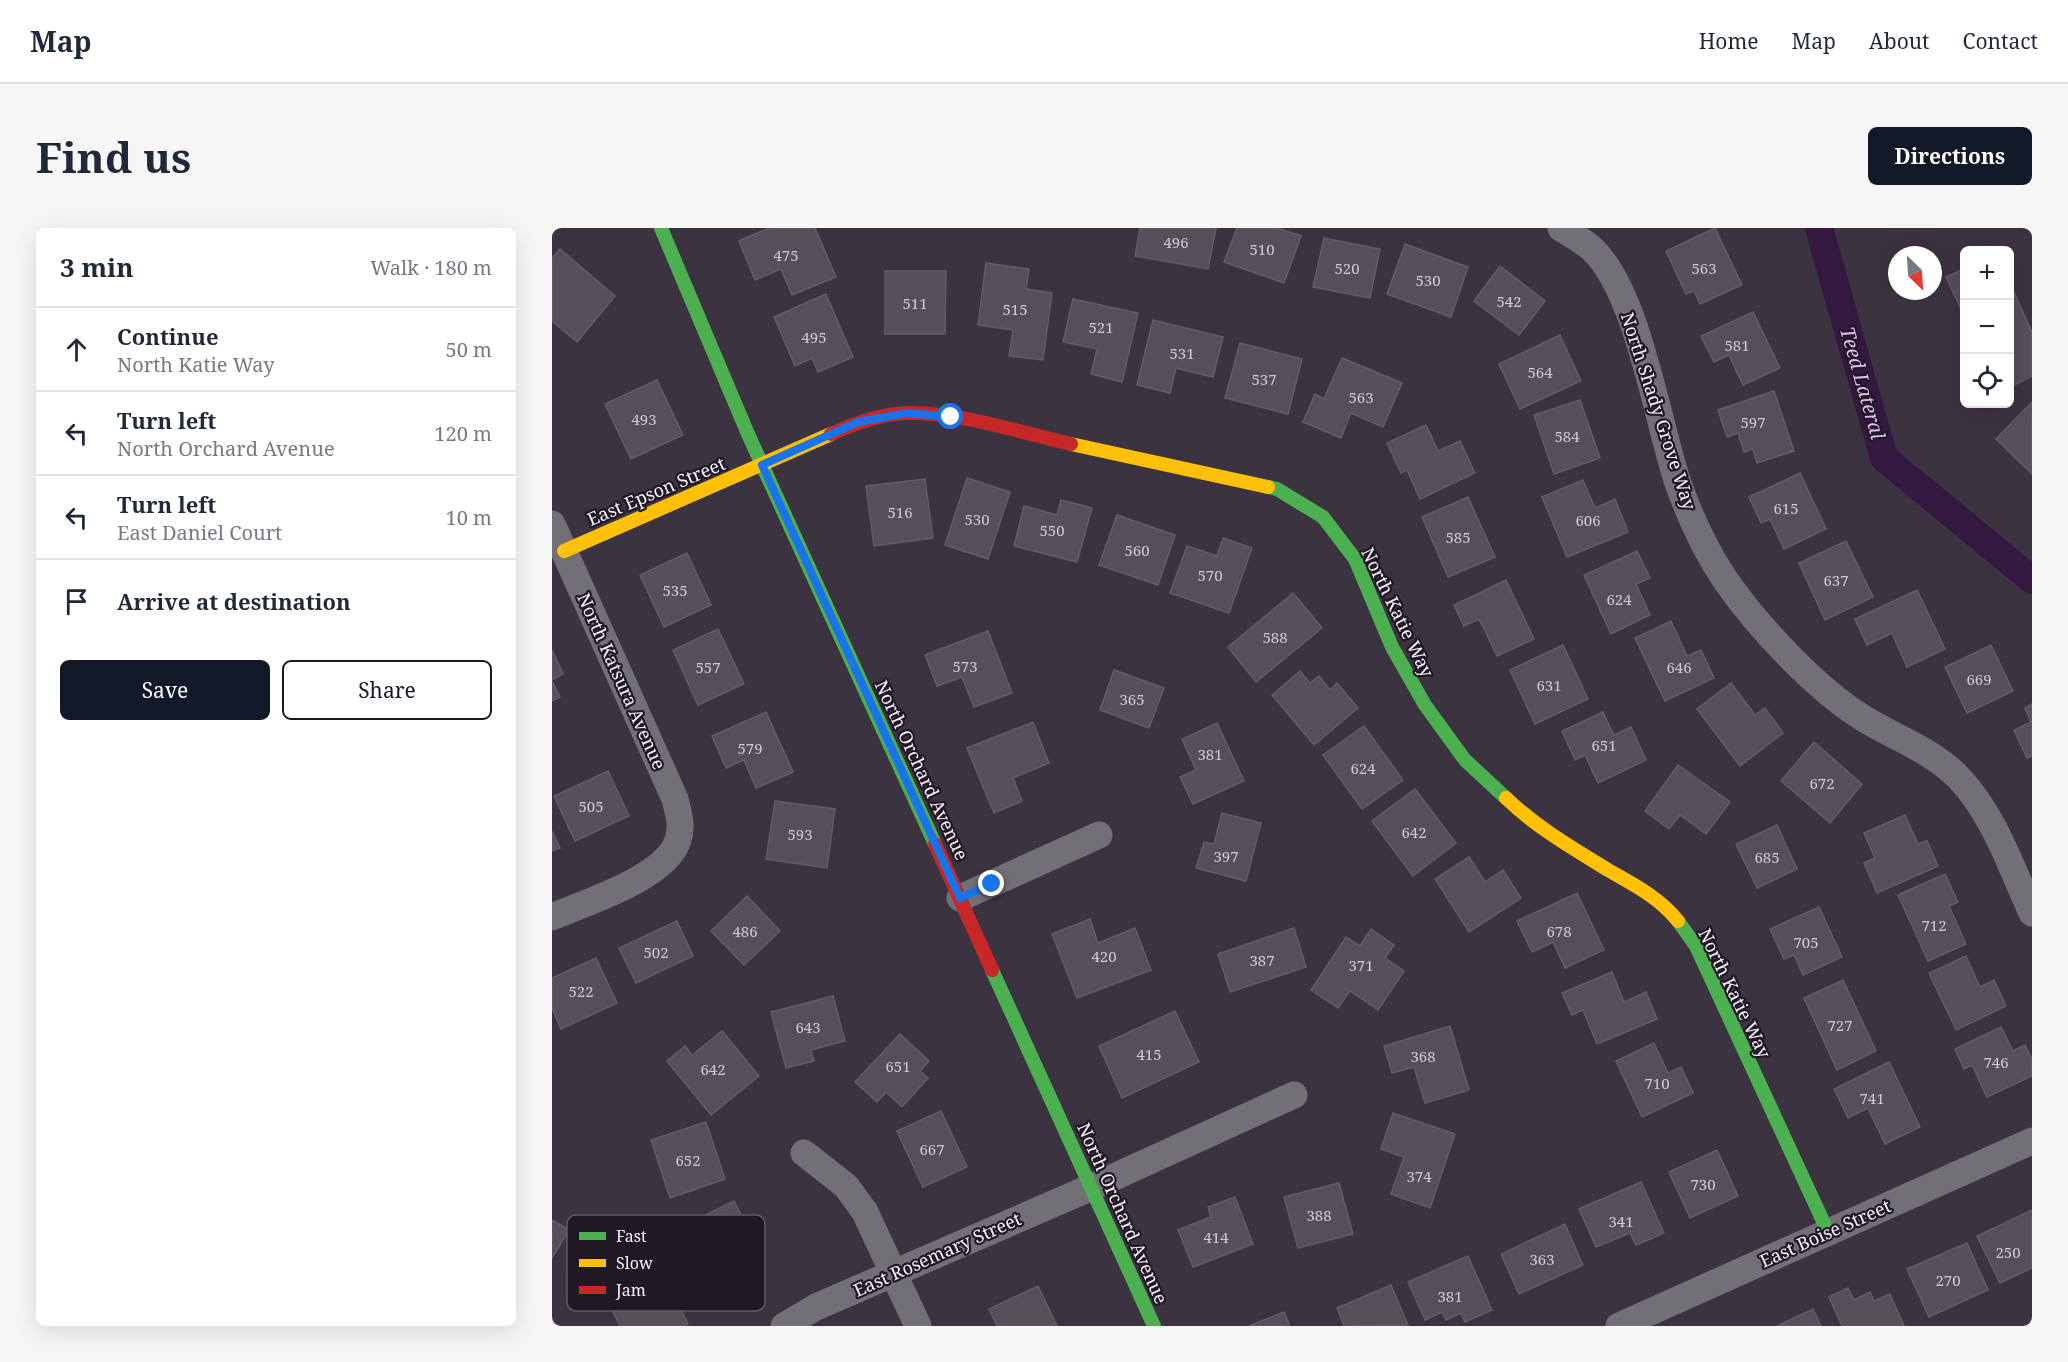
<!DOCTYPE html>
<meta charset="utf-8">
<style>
:root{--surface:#fff;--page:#f6f6f7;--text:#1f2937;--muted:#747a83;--line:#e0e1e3;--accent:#111827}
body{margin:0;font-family:"Noto Serif",serif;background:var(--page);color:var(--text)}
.controls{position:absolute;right:18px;top:18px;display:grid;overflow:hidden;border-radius:9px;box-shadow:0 6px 24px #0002}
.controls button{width:54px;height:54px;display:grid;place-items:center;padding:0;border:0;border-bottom:2px solid var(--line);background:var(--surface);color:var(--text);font:30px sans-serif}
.compass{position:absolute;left:1336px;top:18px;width:54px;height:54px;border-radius:50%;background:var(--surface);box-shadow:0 6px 24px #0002;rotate:155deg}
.stop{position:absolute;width:18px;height:18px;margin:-14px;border:4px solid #1a73e8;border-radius:50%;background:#fff}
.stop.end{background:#1a73e8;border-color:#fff;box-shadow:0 2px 6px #0008}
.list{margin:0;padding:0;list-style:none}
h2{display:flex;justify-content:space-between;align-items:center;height:78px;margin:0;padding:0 24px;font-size:26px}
h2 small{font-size:20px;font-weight:400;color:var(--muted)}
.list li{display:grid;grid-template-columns:39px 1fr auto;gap:18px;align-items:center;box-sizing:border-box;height:84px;padding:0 24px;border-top:2px solid var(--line)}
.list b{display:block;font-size:22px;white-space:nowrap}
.list p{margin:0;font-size:20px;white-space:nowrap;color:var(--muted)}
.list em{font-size:20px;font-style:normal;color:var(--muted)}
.actions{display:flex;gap:12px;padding:18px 24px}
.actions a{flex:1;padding:14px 0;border:2px solid var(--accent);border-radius:9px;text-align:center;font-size:21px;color:var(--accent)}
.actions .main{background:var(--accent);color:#fff}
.icon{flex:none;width:33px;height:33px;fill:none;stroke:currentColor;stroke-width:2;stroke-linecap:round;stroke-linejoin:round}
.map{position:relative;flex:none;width:1480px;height:1098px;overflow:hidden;border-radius:9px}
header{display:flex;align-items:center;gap:36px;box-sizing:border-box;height:84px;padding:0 30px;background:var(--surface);border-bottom:2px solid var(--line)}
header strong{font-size:28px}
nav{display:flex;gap:33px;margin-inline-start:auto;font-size:21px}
.intro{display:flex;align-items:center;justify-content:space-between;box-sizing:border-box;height:144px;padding:0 36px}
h1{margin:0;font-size:42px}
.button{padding:15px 27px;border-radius:9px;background:var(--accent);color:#fff;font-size:21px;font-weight:700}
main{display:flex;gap:36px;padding:0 36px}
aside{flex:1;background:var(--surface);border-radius:9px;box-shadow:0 6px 24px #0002}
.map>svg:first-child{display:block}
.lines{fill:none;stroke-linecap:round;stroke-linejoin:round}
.canal{stroke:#341840;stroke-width:28}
.building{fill:#564f5a;stroke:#635c66;stroke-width:1.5}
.street{stroke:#736f76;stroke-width:27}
.fast{stroke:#4caf50;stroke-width:14}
.slow{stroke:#ffc107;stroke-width:14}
.jam{stroke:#c62828;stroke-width:14}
.route{stroke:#1a73e8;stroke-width:8}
.labels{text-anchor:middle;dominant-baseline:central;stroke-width:4.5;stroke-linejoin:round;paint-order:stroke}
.number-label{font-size:15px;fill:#d0c8d4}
.street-label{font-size:18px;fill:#f9f1fd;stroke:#201924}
.water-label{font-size:20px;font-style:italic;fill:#e1bbf5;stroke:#201924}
.key{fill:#201924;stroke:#615a65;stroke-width:1.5}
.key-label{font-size:16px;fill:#f9f1fd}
</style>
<header>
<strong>Map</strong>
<nav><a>Home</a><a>Map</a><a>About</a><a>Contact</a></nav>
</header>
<div class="intro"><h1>Find us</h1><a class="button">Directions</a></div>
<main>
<aside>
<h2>3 min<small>Walk · 180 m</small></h2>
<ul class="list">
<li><svg class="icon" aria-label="ahead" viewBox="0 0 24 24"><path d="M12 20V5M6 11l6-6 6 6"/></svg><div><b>Continue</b><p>North Katie Way</p></div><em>50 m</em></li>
<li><svg class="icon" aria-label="left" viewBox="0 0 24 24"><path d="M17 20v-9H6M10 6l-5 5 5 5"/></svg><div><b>Turn left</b><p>North Orchard Avenue</p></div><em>120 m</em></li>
<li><svg class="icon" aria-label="left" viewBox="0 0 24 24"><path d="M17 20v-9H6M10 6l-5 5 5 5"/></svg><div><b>Turn left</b><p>East Daniel Court</p></div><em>10 m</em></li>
<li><svg class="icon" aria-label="arrive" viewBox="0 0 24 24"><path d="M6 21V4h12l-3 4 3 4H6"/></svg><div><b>Arrive at destination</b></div></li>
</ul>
<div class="actions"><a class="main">Save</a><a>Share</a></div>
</aside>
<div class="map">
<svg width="1480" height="1098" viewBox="0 0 1480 1098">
<rect width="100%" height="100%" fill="#3c3340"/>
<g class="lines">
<polyline class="canal" points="1267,0 1332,230 1480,352"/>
</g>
<g class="building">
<polygon points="217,0 263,0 284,49 240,67 229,41 203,52 187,13"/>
<polygon points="588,0 664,0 656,41 583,28"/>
<polygon points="685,0 726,0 749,8 732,55 672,34"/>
<polygon points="1163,0 1190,57 1148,76 1142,63 1134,66 1114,23"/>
<polygon points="772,10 828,21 818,70 761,59"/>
<polygon points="853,16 916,39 899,89 835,66"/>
<polygon points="8,21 63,68 25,114 0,93 0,30"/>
<polygon points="434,35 477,41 474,61 500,65 491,132 457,128 461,102 426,97"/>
<polygon points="948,38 993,73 967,107 922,73"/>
<polygon points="1412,41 1412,88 1394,49"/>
<polygon points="333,43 394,43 393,106 333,106"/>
<polygon points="1458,56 1480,104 1480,148 1458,159"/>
<polygon points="274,66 301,129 266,144 260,130 243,138 222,89"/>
<polygon points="521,71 586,85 570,154 539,146 545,121 511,114"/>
<polygon points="1201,84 1228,140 1191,157 1177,127 1162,134 1149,108"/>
<polygon points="601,92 671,109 661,149 624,140 618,165 585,157"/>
<polygon points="1008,107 1029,153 968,181 947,136"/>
<polygon points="688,115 750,131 736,186 673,170"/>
<polygon points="790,130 850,155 831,199 799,185 789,210 751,194 763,166 772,171"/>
<polygon points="105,152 131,207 79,231 53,176"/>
<polygon points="1222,163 1242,223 1205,235 1201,221 1192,224 1186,205 1175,209 1166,182"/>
<polygon points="1028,172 1048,230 1002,246 982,187"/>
<polygon points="1480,174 1480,246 1444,211"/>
<polygon points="874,197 886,223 908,213 923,245 868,271 855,242 849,245 835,215"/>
<polygon points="1248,245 1274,301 1232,321 1218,291 1209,295 1197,269"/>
<polygon points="415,250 458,264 436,331 393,317"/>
<polygon points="373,251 381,310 322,318 314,258"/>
<polygon points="1031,252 1043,280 1063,271 1076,304 1015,329 990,269"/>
<polygon points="916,269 943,329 896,349 870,289"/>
<polygon points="509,272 540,280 525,334 462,318 472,278 505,287"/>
<polygon points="565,287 623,307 606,357 547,337"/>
<polygon points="671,310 700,320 677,385 618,365 635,318 665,328"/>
<polygon points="1294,313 1321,369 1273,392 1247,335"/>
<polygon points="1085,323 1098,350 1084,356 1098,387 1059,406 1032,347"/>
<polygon points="135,325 159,377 112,399 88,347"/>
<polygon points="954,352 982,411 945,428 927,391 912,398 902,377"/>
<polygon points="1365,362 1393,421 1355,439 1340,405 1315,417 1303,391"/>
<polygon points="741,365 770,400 704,454 676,419"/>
<polygon points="1119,393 1135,428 1149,422 1162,450 1113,473 1083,410"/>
<polygon points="166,401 192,456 146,477 121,422"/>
<polygon points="436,403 460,465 422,479 410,449 385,458 373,427"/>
<polygon points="1011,417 1036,471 983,496 958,442"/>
<polygon points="1439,417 1461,463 1415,485 1393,439"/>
<polygon points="0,422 11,446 0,452"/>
<polygon points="562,442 612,460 597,500 548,482"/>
<polygon points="748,443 758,455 767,448 778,462 785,455 806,480 762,517 720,467"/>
<polygon points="0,453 8,469 0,473"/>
<polygon points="1179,455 1203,487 1213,480 1231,505 1188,538 1145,481"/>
<polygon points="1480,476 1480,528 1475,530 1462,502 1479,494 1473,480"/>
<polygon points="214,484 241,544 204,560 192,532 174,540 160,508"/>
<polygon points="1051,484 1062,507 1079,499 1094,532 1046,555 1033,527 1023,532 1010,503"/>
<polygon points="481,494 497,535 461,550 470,573 442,585 415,520"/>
<polygon points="665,495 692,553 641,576 628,549 644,542 630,511"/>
<polygon points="812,498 851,552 810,581 771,527"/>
<polygon points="1262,514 1310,556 1278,595 1229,553"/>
<polygon points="1126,537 1178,574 1154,606 1128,587 1117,601 1093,583"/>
<polygon points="56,543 77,588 23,613 2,568"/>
<polygon points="863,561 904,615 861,648 820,593"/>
<polygon points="223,573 283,581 275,640 214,631"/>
<polygon points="670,585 709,595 694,653 644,640 652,614 662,616"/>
<polygon points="1353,587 1366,616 1375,613 1386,638 1325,665 1312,635 1323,630 1312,605"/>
<polygon points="1225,597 1245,641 1205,660 1184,616"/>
<polygon points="0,603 8,620 0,623"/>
<polygon points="917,629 933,654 951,642 969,670 917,704 883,651"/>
<polygon points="1393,646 1406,674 1397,678 1414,716 1376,733 1346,667"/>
<polygon points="1025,665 1052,722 1013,740 1001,714 980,724 965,693"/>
<polygon points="195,668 228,703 192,737 159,703"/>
<polygon points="1267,679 1290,729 1251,747 1242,727 1232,731 1218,701"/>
<polygon points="538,691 546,715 583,700 599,742 525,770 500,706"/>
<polygon points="125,693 141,728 84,755 67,720"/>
<polygon points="742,700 754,739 678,764 666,726"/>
<polygon points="819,701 842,717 833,730 852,743 826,782 798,763 786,780 759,762 794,709 808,718"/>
<polygon points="1414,728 1428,759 1442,752 1454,778 1404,802 1377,745"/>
<polygon points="44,730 65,775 9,801 0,780 0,750"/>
<polygon points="1060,744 1072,774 1094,764 1105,791 1045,816 1031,782 1020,787 1010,765"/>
<polygon points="1291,752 1324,823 1285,842 1252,770"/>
<polygon points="281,768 293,813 259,822 262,833 234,840 219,784"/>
<polygon points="623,783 647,834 570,870 547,818"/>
<polygon points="898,798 917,862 873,875 862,839 840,845 832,818"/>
<polygon points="1449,799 1461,823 1473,817 1480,831 1480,848 1435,869 1420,837 1412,841 1403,821"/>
<polygon points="170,803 207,848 159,887 115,833 133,818 140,827"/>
<polygon points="348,806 377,833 368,843 376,850 350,879 334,864 325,874 303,854"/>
<polygon points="1102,815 1116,845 1129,839 1141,865 1090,889 1064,833"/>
<polygon points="1337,834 1368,899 1333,916 1316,880 1296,890 1282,861"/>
<polygon points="389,883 415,939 371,959 345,903"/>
<polygon points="841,885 903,906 878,980 839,966 852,929 829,921"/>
<polygon points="154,894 173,951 118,970 99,912"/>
<polygon points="1165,922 1186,968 1138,990 1117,944"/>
<polygon points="1089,954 1112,1005 1084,1017 1078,1005 1044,1019 1027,981"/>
<polygon points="787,955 801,1006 746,1020 732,969"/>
<polygon points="683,969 701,1016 641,1039 626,1002 659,989 656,979"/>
<polygon points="182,973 195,999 185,1004 194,1023 156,1041 135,996"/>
<polygon points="1480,982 1480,1040 1448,1055 1425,1008"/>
<polygon points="0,992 17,1002 0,1030"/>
<polygon points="1013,996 1031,1037 967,1066 949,1026"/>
<polygon points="1415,1015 1436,1062 1377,1089 1355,1041"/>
<polygon points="916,1028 940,1082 913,1094 909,1085 894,1092 890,1084 873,1092 856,1054"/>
<polygon points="115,1053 136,1096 131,1098 68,1098 59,1080"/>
<polygon points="839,1057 856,1097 792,1098 785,1080"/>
<polygon points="486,1058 505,1098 445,1098 437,1081"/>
<polygon points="1296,1060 1302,1072 1318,1064 1322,1073 1338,1066 1352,1098 1290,1098 1277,1069"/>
<polygon points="1261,1081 1269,1098 1225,1098"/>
<polygon points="732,1084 738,1098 697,1098"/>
</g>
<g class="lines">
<g class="street">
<path d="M 1009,0 C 1018,6 1030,12 1039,20 C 1085,61 1105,191 1125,252 C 1137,287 1153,322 1174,353 C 1206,399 1264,461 1311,490 C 1343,510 1380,522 1407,550 C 1442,587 1459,639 1480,685"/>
<path d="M 0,296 L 123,571 C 126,584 131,598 126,612 C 114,650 34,674 0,689"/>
<polyline points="408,670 547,607"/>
<polyline points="252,925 294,958 313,984 366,1098"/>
<polyline points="232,1098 264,1079 540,959 742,867"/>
<polyline points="1067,1098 1480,913"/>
</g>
<g class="fast">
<polyline points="109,0 196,206 383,616"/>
<polyline points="716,259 725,261 771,289 803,331 840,419 873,477 913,532 954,570"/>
<polyline points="1126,693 1144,718 1276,1004"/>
<polyline points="440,742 602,1098"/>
</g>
<g class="slow">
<polyline points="519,216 716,259"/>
<polyline points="12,323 279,206"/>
<path d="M 954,570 C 984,599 1020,620 1056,642 C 1081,656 1108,670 1126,693"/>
</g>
<g class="jam">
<path d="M 279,206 C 303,195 329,186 355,185 C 403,183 471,205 519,216"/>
<polyline points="383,616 440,742"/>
</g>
</g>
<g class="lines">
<polyline class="route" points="399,189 355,185 306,194 210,237 408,670 440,656"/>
</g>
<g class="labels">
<g class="number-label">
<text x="624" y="14">496</text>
<text x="710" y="21">510</text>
<text x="234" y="27">475</text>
<text x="795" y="40">520</text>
<text x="1152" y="40">563</text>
<text x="876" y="52">530</text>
<text x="957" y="73">542</text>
<text x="363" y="75">511</text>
<text x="463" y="81">515</text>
<text x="549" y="99">521</text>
<text x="262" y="109">495</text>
<text x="1185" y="117">581</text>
<text x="630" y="125">531</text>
<text x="988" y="144">564</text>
<text x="712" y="151">537</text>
<text x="809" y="169">563</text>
<text x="92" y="191">493</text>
<text x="1201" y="194">597</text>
<text x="1015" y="208">584</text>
<text x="1234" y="280">615</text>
<text x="348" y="284">516</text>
<text x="425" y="291">530</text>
<text x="1036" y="292">606</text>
<text x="500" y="302">550</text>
<text x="906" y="309">585</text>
<text x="585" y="322">560</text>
<text x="658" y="347">570</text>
<text x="1284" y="352">637</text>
<text x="123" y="362">535</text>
<text x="1067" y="371">624</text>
<text x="723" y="409">588</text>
<text x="413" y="438">573</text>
<text x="156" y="439">557</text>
<text x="1127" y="439">646</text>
<text x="1427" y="451">669</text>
<text x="997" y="457">631</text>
<text x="580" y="471">365</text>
<text x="1052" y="517">651</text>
<text x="198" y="520">579</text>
<text x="658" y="526">381</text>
<text x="811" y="540">624</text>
<text x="1270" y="555">672</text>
<text x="39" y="578">505</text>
<text x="862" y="604">642</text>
<text x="248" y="606">593</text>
<text x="674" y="628">397</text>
<text x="1215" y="629">685</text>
<text x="1382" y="697">712</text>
<text x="193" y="703">486</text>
<text x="1007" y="703">678</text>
<text x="1254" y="714">705</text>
<text x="104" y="724">502</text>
<text x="552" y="728">420</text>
<text x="710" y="732">387</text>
<text x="809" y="737">371</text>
<text x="29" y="763">522</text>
<text x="1288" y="797">727</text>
<text x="256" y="799">643</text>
<text x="597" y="826">415</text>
<text x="871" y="828">368</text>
<text x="1444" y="834">746</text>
<text x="346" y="838">651</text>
<text x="161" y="841">642</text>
<text x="1105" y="855">710</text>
<text x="1320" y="870">741</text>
<text x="380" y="921">667</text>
<text x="136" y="932">652</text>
<text x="867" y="948">374</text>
<text x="1151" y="956">730</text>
<text x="767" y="987">388</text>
<text x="1069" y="993">341</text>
<text x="664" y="1009">414</text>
<text x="1456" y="1024">250</text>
<text x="990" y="1031">363</text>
<text x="1396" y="1052">270</text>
<text x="898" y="1068">381</text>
</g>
<g class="street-label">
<text transform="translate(1107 183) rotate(72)">North Shady Grove Way</text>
<text transform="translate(104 263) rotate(-23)">East Epson Street</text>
<text transform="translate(846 384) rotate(64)">North Katie Way</text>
<text transform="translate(70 453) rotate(66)">North Katsura Avenue</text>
<text transform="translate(370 542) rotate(65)">North Orchard Avenue</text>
<text transform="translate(1183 765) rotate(64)">North Katie Way</text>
<text transform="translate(571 985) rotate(66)">North Orchard Avenue</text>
<text transform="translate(1273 1005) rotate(-24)">East Boise Street</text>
<text transform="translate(385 1026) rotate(-24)">East Rosemary Street</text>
</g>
<g class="water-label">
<text transform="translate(1311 155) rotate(74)">Teed Lateral</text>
</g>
</g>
<rect x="15" y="987" width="198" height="96" rx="9" class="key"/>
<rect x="27" y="1004" width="27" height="8" fill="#4caf50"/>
<rect x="27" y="1031" width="27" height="8" fill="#ffc107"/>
<rect x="27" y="1058" width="27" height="8" fill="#c62828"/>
<g class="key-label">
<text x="64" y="1014">Fast</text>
<text x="64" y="1041">Slow</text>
<text x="64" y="1068">Jam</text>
</g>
</svg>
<div class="controls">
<button>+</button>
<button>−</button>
<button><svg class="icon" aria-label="locate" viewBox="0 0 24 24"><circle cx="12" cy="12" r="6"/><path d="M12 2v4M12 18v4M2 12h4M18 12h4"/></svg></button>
</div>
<svg class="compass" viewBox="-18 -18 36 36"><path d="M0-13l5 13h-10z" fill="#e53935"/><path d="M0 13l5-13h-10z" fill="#747a83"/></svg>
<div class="stop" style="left:399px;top:189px"></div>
<div class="stop end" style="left:440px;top:656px"></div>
</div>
</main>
